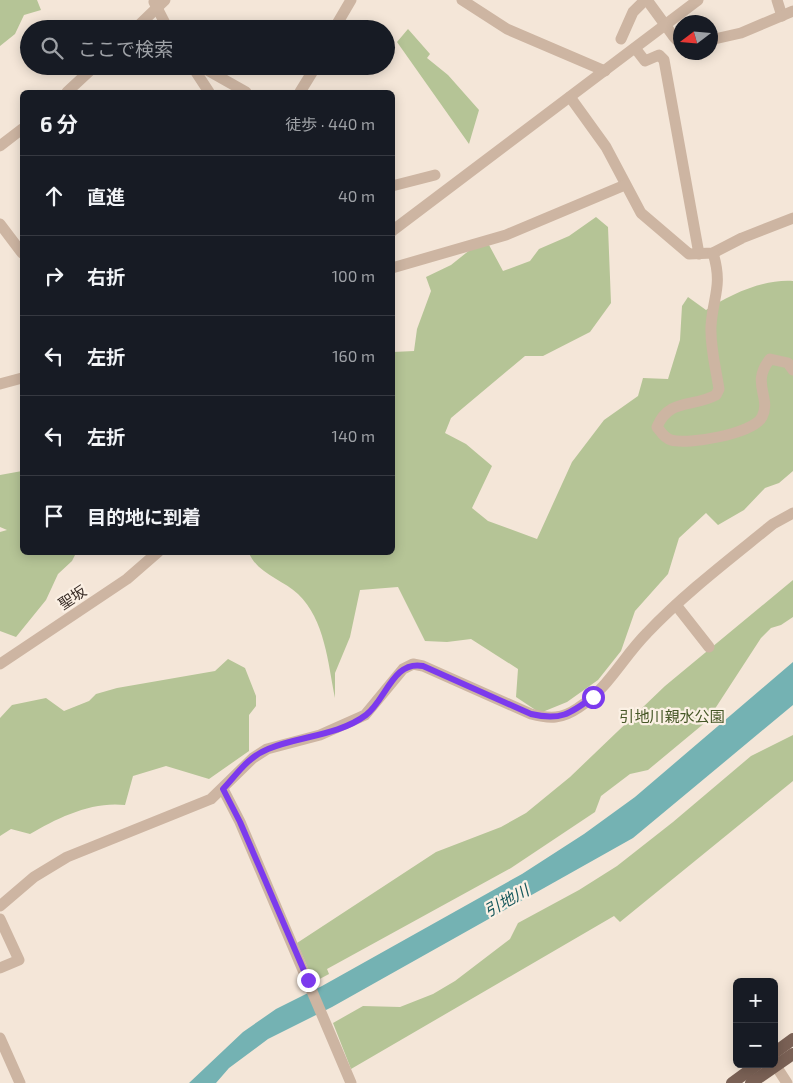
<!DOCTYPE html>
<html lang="ja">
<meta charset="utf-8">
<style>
:root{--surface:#171b24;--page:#242831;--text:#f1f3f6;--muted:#9ea1a6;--line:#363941}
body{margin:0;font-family:"Exo 2","Noto Sans JP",sans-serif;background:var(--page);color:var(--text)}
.controls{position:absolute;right:15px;bottom:15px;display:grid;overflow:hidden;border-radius:8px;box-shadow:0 2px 12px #0003}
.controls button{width:45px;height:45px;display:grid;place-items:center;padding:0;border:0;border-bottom:1px solid var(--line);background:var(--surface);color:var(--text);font:25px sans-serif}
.compass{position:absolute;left:673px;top:15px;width:45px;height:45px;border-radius:50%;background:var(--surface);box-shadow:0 2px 12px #0003;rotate:254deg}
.stop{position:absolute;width:15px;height:15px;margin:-11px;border:4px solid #7c3aed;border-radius:50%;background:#fff}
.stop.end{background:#7c3aed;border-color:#fff;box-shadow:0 1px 5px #0008}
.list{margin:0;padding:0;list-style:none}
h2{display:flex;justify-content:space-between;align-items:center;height:65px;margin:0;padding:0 20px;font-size:21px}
h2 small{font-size:16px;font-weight:400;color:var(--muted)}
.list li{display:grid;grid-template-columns:32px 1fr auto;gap:15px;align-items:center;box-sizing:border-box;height:80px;padding:0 20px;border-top:1px solid var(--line)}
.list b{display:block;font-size:19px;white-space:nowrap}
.list em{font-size:16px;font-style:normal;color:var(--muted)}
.icon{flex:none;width:28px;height:28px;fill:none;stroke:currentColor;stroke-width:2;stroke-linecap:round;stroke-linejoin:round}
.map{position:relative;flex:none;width:793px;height:1083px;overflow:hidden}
.search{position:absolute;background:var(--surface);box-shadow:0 2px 12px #0003;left:20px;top:20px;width:375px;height:55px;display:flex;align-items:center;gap:12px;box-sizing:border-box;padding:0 18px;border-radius:28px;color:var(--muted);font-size:19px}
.panel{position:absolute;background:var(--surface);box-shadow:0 2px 12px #0003;left:20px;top:90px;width:375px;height:465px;border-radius:8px}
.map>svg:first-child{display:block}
.green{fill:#b5c496}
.water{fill:#74b2b3}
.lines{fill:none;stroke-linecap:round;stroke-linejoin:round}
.minor{stroke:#cdb5a2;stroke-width:11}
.major{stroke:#7a6155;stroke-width:12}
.route{stroke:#7c3aed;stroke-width:6}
.labels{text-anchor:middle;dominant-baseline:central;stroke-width:4.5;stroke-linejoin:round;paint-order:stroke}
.street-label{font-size:15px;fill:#372b25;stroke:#fbf0e4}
.park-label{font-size:15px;fill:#465727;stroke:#fbf0e4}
.water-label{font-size:16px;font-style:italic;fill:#17585c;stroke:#fbf0e4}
</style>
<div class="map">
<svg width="793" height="1083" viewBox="0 0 793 1083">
<rect width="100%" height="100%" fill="#f4e6d8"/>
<g class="green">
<polygon points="0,0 37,0 41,10 24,15 15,34 0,46"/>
<polygon points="408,29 430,54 427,58 448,75 479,110 469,144 397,42"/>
<path d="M 596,217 L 608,227 L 611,303 L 590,332 L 543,356 L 525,356 L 451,418 L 445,433 L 466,444 L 492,466 L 472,508 L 488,521 L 537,539 L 572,462 L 604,420 L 638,396 L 643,378 L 668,379 L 680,340 L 682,306 L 688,297 L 706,310 C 731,294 763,279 793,281 L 793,471 L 779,483 L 765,488 L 744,510 L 718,525 L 706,513 L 679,538 L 668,574 L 635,611 L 621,651 L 598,680 L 567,702 L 540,713 L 516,697 L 518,669 L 471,639 L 447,642 L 425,641 L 398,587 L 360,590 L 350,637 L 335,673 L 335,698 C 328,663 325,620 298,594 C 283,580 257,573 249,553 L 392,552 L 393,352 L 414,351 L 417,329 L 431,291 L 426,277 L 451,265 L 471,249 L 489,245 L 503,271 L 530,261 L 539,249 L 569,236 Z"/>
<polygon points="22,471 22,552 76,553 72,561 58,574 46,600 16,637 0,631 0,532 7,530 0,527 0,475"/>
<polygon points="793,580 793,617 781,625 771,628 761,638 707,721 648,770 630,774 601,796 595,812 511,868 327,969 329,974 314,982 297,943 436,852 501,827 526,813 570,777 665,686"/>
<path d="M 228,659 L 245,668 L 256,696 L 256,706 L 249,715 L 249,751 L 209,779 L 166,766 L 133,776 L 125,805 C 92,801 57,818 30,834 L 11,829 L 0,836 L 0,718 L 12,705 L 46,698 L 64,711 L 89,701 L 96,694 L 117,688 L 215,671 Z"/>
<polygon points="793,735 793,781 620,922 614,916 351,1069 333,1023 363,1006 400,1007 433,994 455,981 510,939 518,923 579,890 617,866 673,822 751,756"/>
</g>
<polygon class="water" points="793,662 793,705 633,838 332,1007 268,1039 229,1068 216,1083 189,1083 243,1032 276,1009 322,986 522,874 584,834 635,797"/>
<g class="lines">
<g class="minor">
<polyline points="462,0 507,29 605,71"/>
<polyline points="647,0 674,37 680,43"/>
<polyline points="777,0 782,16"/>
<polyline points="154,2 168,29"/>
<polyline points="135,29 165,0"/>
<polyline points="334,29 351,0"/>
<polyline points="621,39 633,12 645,0"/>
<polyline points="710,40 741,33 793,11"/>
<polyline points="635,48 645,61 659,55 664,60 699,254"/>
<polyline points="192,66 209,92"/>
<polyline points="200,66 246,92"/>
<polyline points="67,92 95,66"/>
<polyline points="300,92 316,66"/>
<polyline points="570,97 606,147 641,213 689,254 713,253 742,238 793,218"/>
<polyline points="0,146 22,129"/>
<polyline points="392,186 435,175"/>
<polyline points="0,224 22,253"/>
<polyline points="392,231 698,0"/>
<path d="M 713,253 C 723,286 713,296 711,326 C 710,347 716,369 719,389 L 716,395 C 692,408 669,398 657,427 C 661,432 664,438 671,440 C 688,445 753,434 762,417 C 772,397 750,384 770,359 L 788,363 L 793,370"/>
<polyline points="392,268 506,235 625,185"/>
<polyline points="0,384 22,378"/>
<polyline points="676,605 709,647"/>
<polyline points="0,664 127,579 158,552"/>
<polyline points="223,789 240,822 351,1083"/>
<path d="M 0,906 L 34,877 L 67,857 L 211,799 L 253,758 L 267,749 L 320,735 L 365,715 L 403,669 L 413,664 L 423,666 L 531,714 C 550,719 562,719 578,708 C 607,690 623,657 647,633 C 685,593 730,559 773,524 L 793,513"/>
<polyline points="0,919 19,960 0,968"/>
<polyline points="0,1038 20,1083"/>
<polyline points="776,1066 787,1083"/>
</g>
<g class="major">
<polyline points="774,1053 793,1039"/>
<polyline points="732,1083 758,1064"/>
<polyline points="751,1083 793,1054"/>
</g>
</g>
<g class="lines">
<path class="route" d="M 308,980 L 240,822 L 223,789 C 237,774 248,757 268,749 C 299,736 338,736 366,715 C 386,700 393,660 423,666 L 531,714 C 560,721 570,714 593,697"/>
</g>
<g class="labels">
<g class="street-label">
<text transform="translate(72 597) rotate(-34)">聖坂</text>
</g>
<g class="park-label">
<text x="672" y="716">引地川親水公園</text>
</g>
<g class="water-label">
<text transform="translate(506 900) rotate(-29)">引地川</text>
</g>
</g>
</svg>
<div class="controls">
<button>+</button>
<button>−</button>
</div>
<svg class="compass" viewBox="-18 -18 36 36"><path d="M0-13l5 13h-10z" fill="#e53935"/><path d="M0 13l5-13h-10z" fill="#9ea1a6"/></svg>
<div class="stop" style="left:593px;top:697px"></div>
<div class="stop end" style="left:308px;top:980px"></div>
<div class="search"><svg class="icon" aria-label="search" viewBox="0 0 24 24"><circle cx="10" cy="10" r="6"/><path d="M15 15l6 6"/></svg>ここで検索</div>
<section class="panel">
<h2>6 分<small>徒歩 · 440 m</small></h2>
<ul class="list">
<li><svg class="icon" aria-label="ahead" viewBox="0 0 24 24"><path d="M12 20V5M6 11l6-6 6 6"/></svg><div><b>直進</b></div><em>40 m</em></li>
<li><svg class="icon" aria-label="right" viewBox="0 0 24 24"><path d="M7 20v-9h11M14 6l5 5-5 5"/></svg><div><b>右折</b></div><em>100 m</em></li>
<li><svg class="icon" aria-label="left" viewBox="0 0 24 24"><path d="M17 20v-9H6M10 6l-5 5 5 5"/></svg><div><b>左折</b></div><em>160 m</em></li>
<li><svg class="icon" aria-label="left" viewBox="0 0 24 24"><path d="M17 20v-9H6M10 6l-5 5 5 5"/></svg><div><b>左折</b></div><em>140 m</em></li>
<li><svg class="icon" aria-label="arrive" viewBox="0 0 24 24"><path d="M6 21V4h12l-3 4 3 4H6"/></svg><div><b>目的地に到着</b></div></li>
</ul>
</section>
</div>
